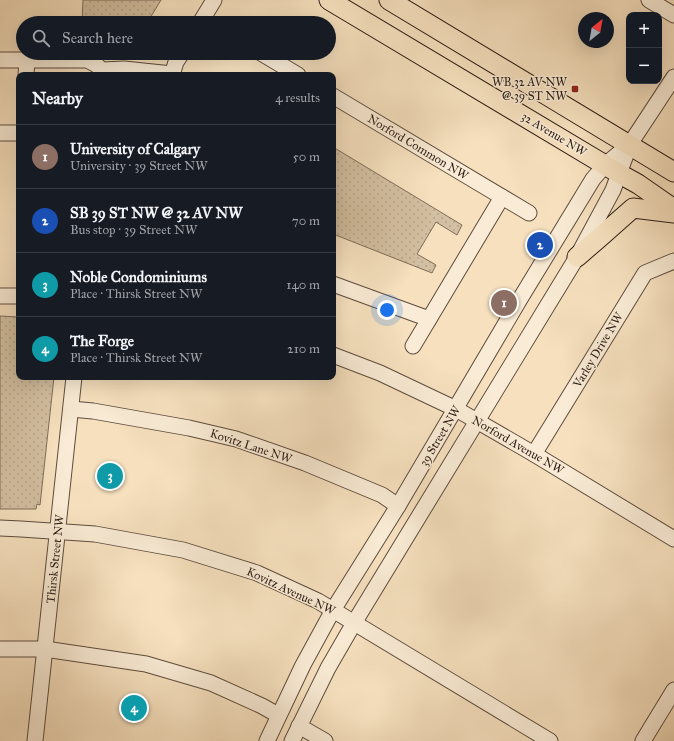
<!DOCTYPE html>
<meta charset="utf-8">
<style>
:root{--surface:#171b24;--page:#20242c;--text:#f1f3f6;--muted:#9ea1a6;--line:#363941;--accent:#c59692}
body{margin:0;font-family:"IM FELL Great Primer",serif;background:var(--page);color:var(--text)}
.controls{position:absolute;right:12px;top:12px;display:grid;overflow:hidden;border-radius:8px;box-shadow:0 4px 16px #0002}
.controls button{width:36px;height:36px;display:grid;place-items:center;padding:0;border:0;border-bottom:1px solid var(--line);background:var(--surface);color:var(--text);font:20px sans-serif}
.compass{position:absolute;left:578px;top:12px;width:36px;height:36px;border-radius:50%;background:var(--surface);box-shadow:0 4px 16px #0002;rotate:31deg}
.you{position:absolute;left:387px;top:310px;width:14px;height:14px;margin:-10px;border:3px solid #fff;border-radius:50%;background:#1a73e8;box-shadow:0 0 0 6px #1a73e833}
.badge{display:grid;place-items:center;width:26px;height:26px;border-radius:50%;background:var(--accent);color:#fff;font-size:13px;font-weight:700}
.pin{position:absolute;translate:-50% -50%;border:2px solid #fff;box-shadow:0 1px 4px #0006}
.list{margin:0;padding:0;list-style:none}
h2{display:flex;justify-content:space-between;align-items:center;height:52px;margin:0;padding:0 16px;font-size:17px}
h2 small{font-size:13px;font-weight:400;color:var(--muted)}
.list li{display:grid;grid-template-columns:26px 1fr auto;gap:12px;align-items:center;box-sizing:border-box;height:64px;padding:0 16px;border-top:1px solid var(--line)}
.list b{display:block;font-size:15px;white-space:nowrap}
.list p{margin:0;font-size:13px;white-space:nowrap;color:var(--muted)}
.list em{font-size:13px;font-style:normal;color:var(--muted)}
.icon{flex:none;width:22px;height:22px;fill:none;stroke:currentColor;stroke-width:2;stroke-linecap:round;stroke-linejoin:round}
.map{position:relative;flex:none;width:674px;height:741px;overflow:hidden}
.search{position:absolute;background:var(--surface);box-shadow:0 4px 16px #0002;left:16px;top:16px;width:320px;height:44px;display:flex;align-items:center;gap:10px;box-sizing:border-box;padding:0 14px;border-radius:22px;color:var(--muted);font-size:15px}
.panel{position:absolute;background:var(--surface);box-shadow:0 4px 16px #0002;left:16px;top:72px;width:320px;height:308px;border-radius:8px}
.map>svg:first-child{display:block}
.park{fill:url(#park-dots);stroke:#7f6d5a}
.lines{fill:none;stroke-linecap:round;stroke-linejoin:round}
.minor-casing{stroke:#5e4c3e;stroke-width:17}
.major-casing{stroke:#2b1b13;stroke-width:21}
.minor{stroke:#f9ebd5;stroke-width:15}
.major{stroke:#f6e0be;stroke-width:19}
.poi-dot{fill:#8f2418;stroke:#f9ebd5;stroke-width:1.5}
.labels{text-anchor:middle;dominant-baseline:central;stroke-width:3;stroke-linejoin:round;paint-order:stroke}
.poi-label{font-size:12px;fill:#2b1b13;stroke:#f9ebd5;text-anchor:end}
.street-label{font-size:12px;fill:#2b1b13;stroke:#f9ebd5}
</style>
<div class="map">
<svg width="674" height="741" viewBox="0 0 674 741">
<defs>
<pattern id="park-dots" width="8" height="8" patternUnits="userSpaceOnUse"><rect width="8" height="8" fill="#d3bfa1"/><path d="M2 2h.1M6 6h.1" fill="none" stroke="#b5a48a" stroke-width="1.8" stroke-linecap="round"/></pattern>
</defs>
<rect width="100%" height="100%" fill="#f6e0be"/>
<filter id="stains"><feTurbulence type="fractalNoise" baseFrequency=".005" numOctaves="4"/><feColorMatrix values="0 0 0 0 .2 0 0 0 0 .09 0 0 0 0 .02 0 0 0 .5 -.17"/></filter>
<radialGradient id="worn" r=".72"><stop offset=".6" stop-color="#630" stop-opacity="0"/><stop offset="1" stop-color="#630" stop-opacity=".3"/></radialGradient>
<g class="park">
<polygon points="83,0 161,0 147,23 82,23"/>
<polygon points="333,147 462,225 457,235 436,222 417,254 436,265 432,273 333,234"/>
<polygon points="0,316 19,317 19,377 54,377 40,505 37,504 36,509 0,509"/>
</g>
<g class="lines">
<g class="minor-casing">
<g id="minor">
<polyline points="649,0 674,15"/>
<polyline points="200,23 214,0"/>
<polyline points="261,53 298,75"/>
<path d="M 0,60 L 87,60 C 95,64 101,66 103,75"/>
<polyline points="102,70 124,69 172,74"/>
<polyline points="26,75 27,60"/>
<polyline points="172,75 176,62 182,53"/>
<polyline points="333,96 529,213"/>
<polyline points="0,133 19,133"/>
<polyline points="333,284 429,319"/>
<polyline points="0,296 19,296"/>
<polyline points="413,346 502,197"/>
<polyline points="333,355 380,373 456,409 534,454 674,539"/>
<polyline points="71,409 93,411 189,428 236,439 305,463 382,495 398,506"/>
<polyline points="534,454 645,273 674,261"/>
<polyline points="0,528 21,529 95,534 183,550 257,573 318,601 550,741"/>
<polyline points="0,649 45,649 146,664 211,683 262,706 278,715"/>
<polyline points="299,726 325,741"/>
<polyline points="35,741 74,377"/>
<polyline points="267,741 303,665 333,610 398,506 520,299 593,179 605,165 630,144 674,77"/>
<polyline points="292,741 328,668 354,623 577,257 613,190 630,144"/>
<polyline points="643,741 674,690"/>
</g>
</g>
<g class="major-casing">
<g id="major">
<polyline points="329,0 620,174 638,184 674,209"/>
<polyline points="389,0 674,172"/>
<polyline points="577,257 599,238 633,208 674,213"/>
</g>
</g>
<use href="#minor" class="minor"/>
<use href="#major" class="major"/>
</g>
<rect class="poi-dot" x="571" y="85" width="8" height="8" rx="2"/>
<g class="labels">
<g class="poi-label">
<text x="567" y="82">WB 32 AV NW<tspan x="567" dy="14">@ 39 ST NW</tspan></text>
</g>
<g class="street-label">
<text transform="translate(554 134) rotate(31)">32 Avenue NW</text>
<text transform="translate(418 147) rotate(31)">Norford Common NW</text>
<text transform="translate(598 350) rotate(-59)">Varley Drive NW</text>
<text transform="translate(440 436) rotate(-59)">39 Street NW</text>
<text transform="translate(518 445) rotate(30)">Norford Avenue NW</text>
<text transform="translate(251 446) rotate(18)">Kovitz Lane NW</text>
<text transform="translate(55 559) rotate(-84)">Thirsk Street NW</text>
<text transform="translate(291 591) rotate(25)">Kovitz Avenue NW</text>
</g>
</g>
<rect width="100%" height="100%" filter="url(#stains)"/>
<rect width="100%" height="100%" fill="url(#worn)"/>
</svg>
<div class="controls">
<button>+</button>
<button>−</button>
</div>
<svg class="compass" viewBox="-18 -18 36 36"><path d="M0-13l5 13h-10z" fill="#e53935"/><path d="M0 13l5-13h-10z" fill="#9ea1a6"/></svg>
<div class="you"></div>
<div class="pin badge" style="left:504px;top:303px;background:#8d6e63">1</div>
<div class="pin badge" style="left:540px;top:245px;background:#1a4fb4">2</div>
<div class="pin badge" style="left:110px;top:476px;background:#0f9aa8">3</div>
<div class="pin badge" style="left:134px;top:708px;background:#0f9aa8">4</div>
<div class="search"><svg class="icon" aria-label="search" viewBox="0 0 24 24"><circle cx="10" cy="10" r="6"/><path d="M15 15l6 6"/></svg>Search here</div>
<section class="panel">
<h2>Nearby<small>4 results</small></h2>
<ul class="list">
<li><span class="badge" style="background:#8d6e63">1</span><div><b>University of Calgary</b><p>University · 39 Street NW</p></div><em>50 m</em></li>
<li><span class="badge" style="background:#1a4fb4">2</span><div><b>SB 39 ST NW @ 32 AV NW</b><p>Bus stop · 39 Street NW</p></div><em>70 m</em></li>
<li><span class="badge" style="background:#0f9aa8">3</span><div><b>Noble Condominiums</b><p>Place · Thirsk Street NW</p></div><em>140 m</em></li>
<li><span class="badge" style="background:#0f9aa8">4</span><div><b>The Forge</b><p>Place · Thirsk Street NW</p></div><em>210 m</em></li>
</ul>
</section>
</div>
